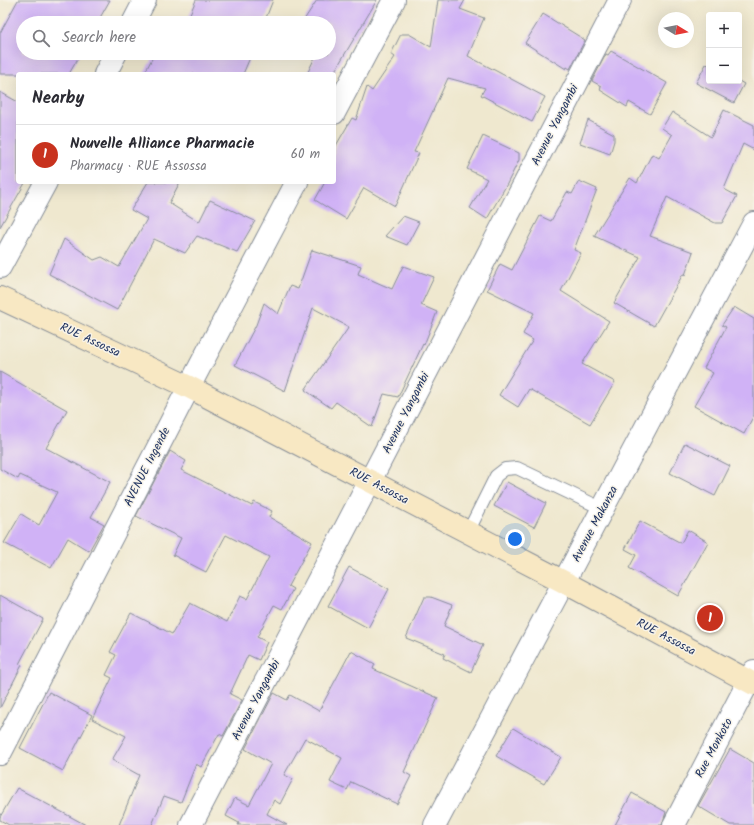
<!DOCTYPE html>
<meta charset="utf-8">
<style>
:root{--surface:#fff;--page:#f7f7f7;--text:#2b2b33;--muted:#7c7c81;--line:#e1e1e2;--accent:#c8321e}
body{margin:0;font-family:Kalam,sans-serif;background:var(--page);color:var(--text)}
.controls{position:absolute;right:12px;top:12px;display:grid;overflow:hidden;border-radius:4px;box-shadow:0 4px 16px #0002}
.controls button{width:36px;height:36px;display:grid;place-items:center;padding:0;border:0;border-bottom:1px solid var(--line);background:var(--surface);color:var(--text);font:20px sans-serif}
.compass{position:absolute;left:658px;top:12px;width:36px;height:36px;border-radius:50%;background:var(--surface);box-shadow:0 4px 16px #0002;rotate:100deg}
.you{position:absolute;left:515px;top:539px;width:14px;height:14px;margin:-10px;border:3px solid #fff;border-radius:50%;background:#1a73e8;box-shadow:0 0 0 6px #1a73e833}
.badge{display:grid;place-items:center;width:26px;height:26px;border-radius:50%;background:var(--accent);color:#fff;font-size:13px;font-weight:700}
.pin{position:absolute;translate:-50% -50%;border:2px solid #fff;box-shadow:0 1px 4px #0006}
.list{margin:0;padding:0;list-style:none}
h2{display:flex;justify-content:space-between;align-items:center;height:52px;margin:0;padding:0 16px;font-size:17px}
h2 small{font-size:13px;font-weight:400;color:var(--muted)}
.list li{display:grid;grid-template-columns:26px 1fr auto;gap:12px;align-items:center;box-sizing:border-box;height:60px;padding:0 16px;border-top:1px solid var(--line)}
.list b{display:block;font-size:15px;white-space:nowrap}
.list p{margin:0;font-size:13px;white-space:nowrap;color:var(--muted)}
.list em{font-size:13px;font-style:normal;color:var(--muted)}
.icon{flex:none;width:22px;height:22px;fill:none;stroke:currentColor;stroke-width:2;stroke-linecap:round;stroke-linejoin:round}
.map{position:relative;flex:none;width:754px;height:825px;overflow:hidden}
.search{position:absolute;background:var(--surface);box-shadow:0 4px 16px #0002;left:16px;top:16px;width:320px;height:44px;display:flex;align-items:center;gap:10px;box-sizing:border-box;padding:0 14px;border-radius:22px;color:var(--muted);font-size:15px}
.panel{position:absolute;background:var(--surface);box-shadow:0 4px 16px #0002;left:16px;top:72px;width:320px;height:112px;border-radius:4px}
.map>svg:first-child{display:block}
.building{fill:#d0b2f6}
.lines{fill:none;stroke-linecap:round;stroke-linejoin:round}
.lane-casing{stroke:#858c96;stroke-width:14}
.street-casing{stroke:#858c96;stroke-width:24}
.secondary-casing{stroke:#858c96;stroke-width:24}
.lane{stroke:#fff;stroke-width:12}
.street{stroke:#fff;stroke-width:22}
.secondary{stroke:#f8e8c3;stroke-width:22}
.labels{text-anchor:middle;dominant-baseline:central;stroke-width:3;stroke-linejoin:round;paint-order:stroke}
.street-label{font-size:12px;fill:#1b2f5e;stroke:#f7f3e8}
</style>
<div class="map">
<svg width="754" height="825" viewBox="0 0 754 825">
<rect width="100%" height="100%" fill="#f7f3e8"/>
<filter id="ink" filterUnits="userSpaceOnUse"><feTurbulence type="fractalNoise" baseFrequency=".025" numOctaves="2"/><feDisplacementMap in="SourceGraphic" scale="8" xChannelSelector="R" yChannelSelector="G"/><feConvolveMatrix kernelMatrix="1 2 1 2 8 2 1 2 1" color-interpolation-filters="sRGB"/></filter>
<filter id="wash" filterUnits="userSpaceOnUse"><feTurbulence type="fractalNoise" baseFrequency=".012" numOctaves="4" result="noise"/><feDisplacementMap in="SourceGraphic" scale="16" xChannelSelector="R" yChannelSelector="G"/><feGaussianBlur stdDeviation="0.9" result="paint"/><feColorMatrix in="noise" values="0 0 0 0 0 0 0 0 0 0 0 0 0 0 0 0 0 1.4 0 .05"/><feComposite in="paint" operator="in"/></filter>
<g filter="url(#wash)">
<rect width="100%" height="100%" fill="#efe8cf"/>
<g id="blocks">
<g class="building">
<polygon points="18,0 110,0 97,23 23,23 23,53 81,53 69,74 0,74 0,33"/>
<polygon points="196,0 273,0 264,23 186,23"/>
<polygon points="317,0 377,0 333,74 307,74 317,53 329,53 329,23 302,23"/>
<polygon points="438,0 465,0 460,9 484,18 468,56 545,97 532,122 481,95 485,88 448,78 414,152 419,153 395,206 364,188 346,219 315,200 325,182 334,182 334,149 352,118 356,120 367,87 372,91 395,57 391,54 401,34 409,34 431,47"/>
<polygon points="543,14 585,40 570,69 567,67 566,69 525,43"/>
<polygon points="611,51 667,83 650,114 629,102 627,107 600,90 601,86 592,81 606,54 608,55"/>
<polygon points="155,53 252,53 243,74 144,74"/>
<polygon points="706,64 709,65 709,81 739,81 744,84 734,103 696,83"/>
<polygon points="0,92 18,102 18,182 25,183 0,227"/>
<polygon points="724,110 754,125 754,150 743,144 724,189 737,196 722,223 715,223 667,197 650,236 693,252 685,275 683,274 654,326 614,303 640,257 594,236 630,178 637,183 652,154 659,158 672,135 662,128 672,112 711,137"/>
<polygon points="588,120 614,134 614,141 610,154 580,143"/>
<polygon points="483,136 519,153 519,160 507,184 487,219 470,208 487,179 467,169"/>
<polygon points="579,181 597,189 574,250 581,253 561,291 609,321 582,364 615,382 590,424 529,389 518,407 499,395 533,340 523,334 534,313 487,290 500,264 512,270 540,216 551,221 567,192 572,194"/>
<polygon points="148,182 180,182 169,203 199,222 210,200 255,221 237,252 197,236 185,253 154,239 117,310 49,274 64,239 94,260 102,257 119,267 147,219 131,210"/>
<polygon points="403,216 419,222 407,245 385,236"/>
<polygon points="312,250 361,266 358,274 392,289 403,266 434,277 421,305 437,312 424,345 423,344 398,397 384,394 372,427 336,402 331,408 305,390 349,327 313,308 285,391 235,365 256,325 264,303 278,314 290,286 298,289"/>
<polygon points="734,307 754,319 754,415 744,434 694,406 713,373 704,368 726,327 722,325"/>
<polygon points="0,372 67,410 46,448 110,482 91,517 104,524 89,551 68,538 51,568 4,543 21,514 39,525 57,492 20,475 18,479 0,469"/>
<polygon points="685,443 730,466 715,496 670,473"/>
<polygon points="170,451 186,461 181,470 252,506 254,502 272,511 269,517 312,542 288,586 293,589 282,609 274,605 257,637 267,642 259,660 248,655 230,694 242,700 223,736 219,734 201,767 196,764 181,802 164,796 152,825 119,825 139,775 112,760 126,736 92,719 112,678 106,675 116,655 110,652 131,613 172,634 190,603 227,622 240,596 247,599 269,557 226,535 206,572 173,555 181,538 136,516"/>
<polygon points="507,482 546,503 534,527 494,506"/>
<polygon points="640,521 681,543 688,530 708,542 678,596 629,568 636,555 625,549"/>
<polygon points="349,567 389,589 368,628 328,606"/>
<polygon points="0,595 43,619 19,664 22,665 0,708"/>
<polygon points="424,597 431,597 452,605 444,626 483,645 471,672 443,658 445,654 406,638"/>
<polygon points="351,651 375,664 373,669 438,698 404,772 411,776 397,804 351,782 347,790 330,782 342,758 305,738 284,775 293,779 280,804 274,800 267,814 287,825 238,825 239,823 226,816 235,798 249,805 271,764 245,749 274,693 287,700 290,695 319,711"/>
<polygon points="49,692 92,715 63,771 20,748"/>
<polygon points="513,728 561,757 544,784 496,756"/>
<polygon points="730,749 754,763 754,825 730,825 698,806"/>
<polygon points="17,788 86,825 9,825 0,820 0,817"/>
<polygon points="632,793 666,812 662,825 615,825"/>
</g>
</g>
</g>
<g filter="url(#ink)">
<use href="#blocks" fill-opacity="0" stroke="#858c96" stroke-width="1"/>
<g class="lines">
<g class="lane-casing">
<polyline id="lane" points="468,532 496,476 505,469 517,468 603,509"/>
</g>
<g class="street-casing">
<g id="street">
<polyline points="133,23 145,0"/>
<polyline points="105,74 116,53"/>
<polyline points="334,113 394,0"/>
<polyline points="0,267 46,182"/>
<polyline points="0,754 189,387 297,182"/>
<polyline points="191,825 620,0"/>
<polyline points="435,825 754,223"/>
<polyline points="674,825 754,671"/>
</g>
</g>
<g class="secondary-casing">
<polyline id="secondary" points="0,298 189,387 564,582 754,684"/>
</g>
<use href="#lane" class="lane"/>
<use href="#street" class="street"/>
<use href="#secondary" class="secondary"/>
</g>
</g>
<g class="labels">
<g class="street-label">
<text transform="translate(555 125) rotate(-63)">Avenue Yangambi</text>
<text transform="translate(90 340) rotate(25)">RUE Assossa</text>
<text transform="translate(406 413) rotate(-63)">Avenue Yangambi</text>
<text transform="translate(147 467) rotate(-63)">AVENUE Ingende</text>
<text transform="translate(379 486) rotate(28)">RUE Assossa</text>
<text transform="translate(595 524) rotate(-62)">Avenue Makanza</text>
<text transform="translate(666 637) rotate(28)">RUE Assossa</text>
<text transform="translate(256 700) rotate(-62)">Avenue Yangambi</text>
<text transform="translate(714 748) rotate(-62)">Rue Monkoto</text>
</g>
</g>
</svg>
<div class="controls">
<button>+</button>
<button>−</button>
</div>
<svg class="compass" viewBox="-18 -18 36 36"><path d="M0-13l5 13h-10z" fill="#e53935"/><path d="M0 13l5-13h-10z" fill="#7c7c81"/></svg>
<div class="you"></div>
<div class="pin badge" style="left:710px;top:618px">1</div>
<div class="search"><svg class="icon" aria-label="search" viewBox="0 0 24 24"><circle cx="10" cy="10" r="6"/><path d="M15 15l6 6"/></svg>Search here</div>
<section class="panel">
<h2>Nearby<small></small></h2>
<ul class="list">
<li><span class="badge">1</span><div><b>Nouvelle Alliance Pharmacie</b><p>Pharmacy · RUE Assossa</p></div><em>60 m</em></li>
</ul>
</section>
</div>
